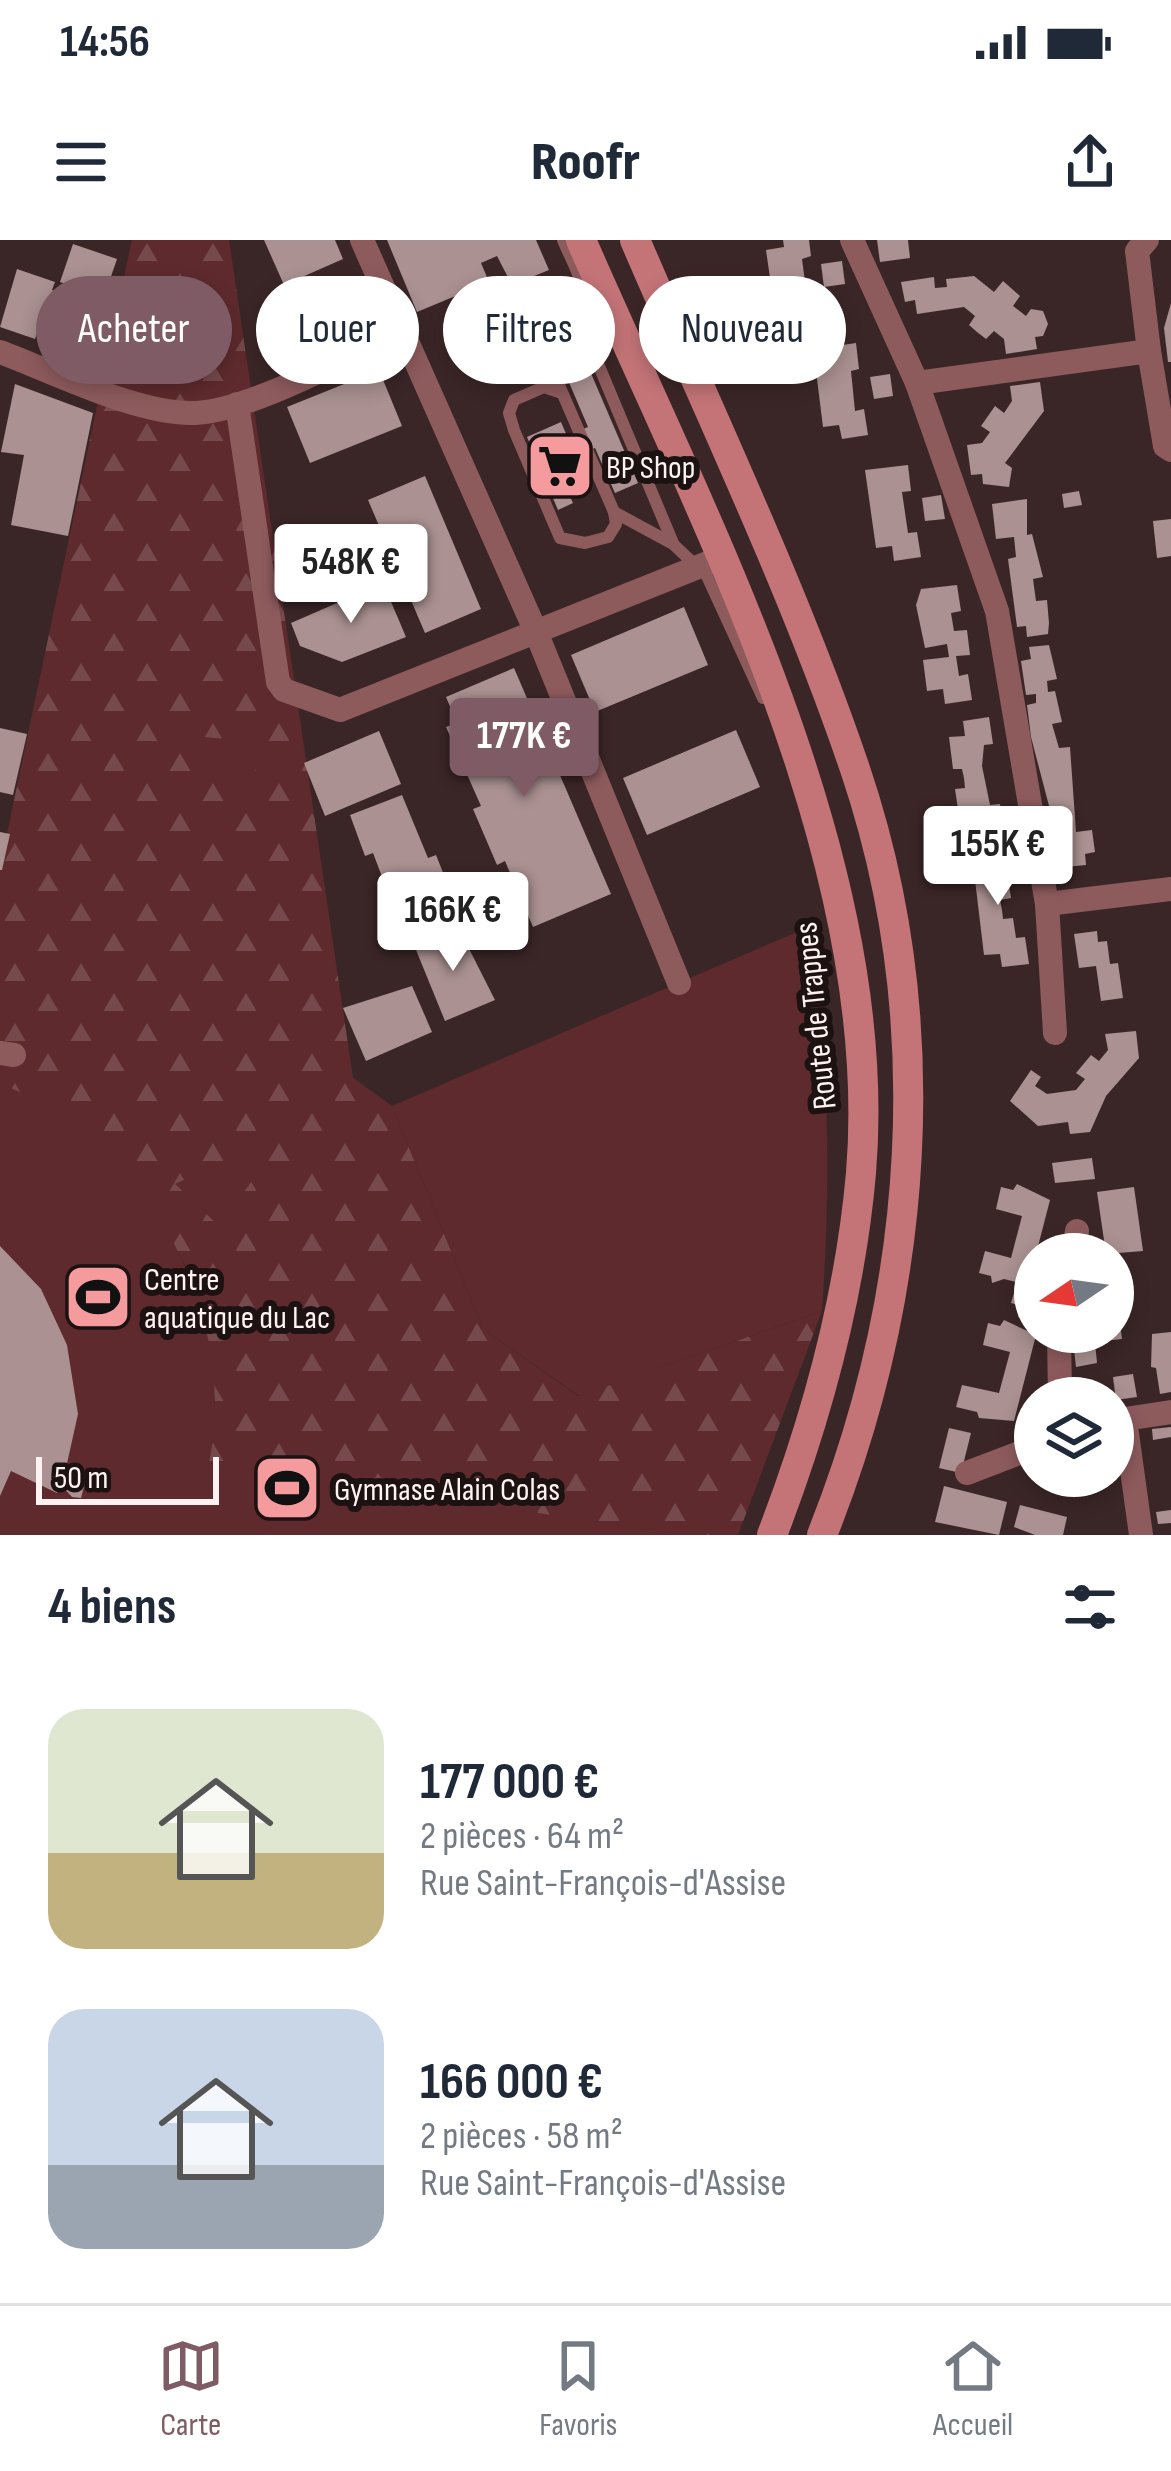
<!DOCTYPE html>
<html lang="fr">
<meta charset="utf-8">
<style>
:root{--surface:#fff;--page:#f2f2f3;--text:#1f2937;--muted:#747a83;--line:#e0e1e3;--accent:#7f5c65}
body{margin:0;font-family:"Sofia Sans Condensed",sans-serif;background:var(--page);color:var(--text);height:100vh;display:flex;flex-direction:column;font-size:45px;white-space:nowrap}
*{box-sizing:border-box;margin:0}
p{font-size:39px;color:var(--muted)}
.icon{flex:none;width:66px;height:66px;fill:none;stroke:currentColor;stroke-width:2;stroke-linecap:round;stroke-linejoin:round}
.map{position:relative;height:1295px;overflow:hidden}
.drawer{display:flex;flex-direction:column;background:var(--surface);flex:1}
.drawer>*{flex:none}
.top-card{position:absolute;left:36px;top:36px;width:1101px;height:108px;display:flex;gap:24px}
.needle{width:78px;rotate:257deg}
.buttons{position:absolute;left:1014px;top:993px;display:grid;gap:24px}
.buttons a{display:grid;place-items:center;width:120px;height:120px;border-radius:50%;background:var(--surface);box-shadow:0 6px 18px #0003;font-size:60px}
.scale{position:absolute;left:36px;bottom:30px;width:183px;box-sizing:border-box;padding-left:12px;border:6px solid #fef2f2;border-top:0;font-size:33px;line-height:42px;white-space:nowrap;color:#fef2f2;-webkit-text-stroke:9px #1c1212;paint-order:stroke}
.price{position:absolute;translate:-50% -102px;padding:0 27px;border-radius:12px;background:#fff;color:#222;font-size:39px;line-height:78px;filter:drop-shadow(0 3px 6px #0008)}
.price::after{content:'';position:absolute;left:50%;top:72px;width:36px;height:27px;margin-left:-18px;background:inherit;clip-path:polygon(0 0,100% 0,50% 100%)}
.price.selected{background:var(--accent);color:#fff}
ul{padding:0;list-style:none}
li{display:flex;align-items:center;gap:36px;height:300px;padding:0 48px}
li span{display:grid;place-items:center;flex:none;width:336px;height:240px;border-radius:36px;color:#555}
li>.icon{margin-inline-start:auto}
span .icon{width:144px;height:144px;fill:#fffc;stroke-width:1}
li b{font-size:51px}
h2{display:flex;justify-content:space-between;align-items:center;height:144px;padding:0 48px;font-size:51px}
.pill{padding:0 42px;border-radius:54px;background:var(--surface);box-shadow:0 6px 18px #0003;font-size:42px;line-height:108px}
.pill.selected{background:var(--accent);color:#fff}
.status{display:flex;justify-content:space-between;align-items:center;height:84px;padding:0 60px;background:var(--surface);direction:ltr}
.status svg{height:33px;fill:currentColor}
header{display:flex;justify-content:space-between;align-items:center;height:156px;padding:0 48px;background:var(--surface);font-size:54px;font-weight:800}
.dock{display:flex;justify-content:space-around;align-items:center;height:168px;border-top:3px solid var(--line);background:var(--surface);font-size:33px;color:var(--muted)}
.dock a{display:grid;justify-items:center;gap:6px}
.dock .selected{color:var(--accent)}
.map>svg:first-child{display:block}
.forest{fill:url(#forest-firs)}
.park{fill:#5e2a2d}
.building{fill:#ab9191}
.lines{fill:none;stroke-linecap:round;stroke-linejoin:round}
.service{stroke:#8e5b5d;stroke-width:12}
.minor{stroke:#8e5b5d;stroke-width:24}
.secondary{stroke:#c47477;stroke-width:30}
.labels{text-anchor:middle;stroke-width:12;stroke-linejoin:round;paint-order:stroke}
.poi-label{font-size:33px;fill:#fef2f2;stroke:#1c1212;text-anchor:start}
.street-label{font-size:33px;fill:#fef2f2;stroke:#1c1212}
</style>
<div class="status"><b>14:56</b><svg viewBox="0 0 49 12"><path d="M0 12V9h3v3zM5 12V6h3v6zM10 12V3h3v9zM15 12V0h3v12zM26 1h20v11H26zM47 4h2v5h-2z"/></svg></div>
<header><svg class="icon" aria-label="menu" viewBox="0 0 24 24"><path d="M4 6h16M4 12h16M4 18h16"/></svg>Roofr<svg class="icon" aria-label="share" viewBox="0 0 24 24"><path d="M12 15V3M7 8l5-5 5 5M5 13v7h14v-7"/></svg></header>
<div class="map">
<svg width="1171" height="1295" viewBox="0 0 1171 1295">
<defs>
<pattern id="forest-firs" width="22" height="20" patternUnits="userSpaceOnUse" patternTransform="scale(3)"><rect width="22" height="20" fill="#5e2a2d"/><path d="M5 1l3.5 6h-7zM16 11l3.5 6h-7z" fill="#76494c"/></pattern>
</defs>
<rect width="100%" height="100%" fill="#3b2627"/>
<polygon class="forest" points="132,0 229,0 353,838 392,866 483,1089 578,1156 822,1071 738,1295 182,1295 215,1162 205,1084 188,1030 143,955 0,844 0,627"/>
<g class="park">
<polygon points="191,496 251,501 256,534 190,529"/>
<path d="M811,686C829,814 831,941 822,1071L579,1156L483,1089L392,866Z"/>
<path d="M0,844C145,896 240,1073 209,1223L683,1295H0Z"/>
<polygon points="280,900 220,987 175,944 271,901"/>
</g>
<g class="building">
<polygon points="264,0 335,0 343,19 284,45"/>
<polygon points="387,0 536,0 549,30 512,45 497,16 481,23 489,42 417,72"/>
<polygon points="783,0 809,0 811,16 802,19 807,57 816,57 819,83 778,92 768,80 775,73 766,10 784,7"/>
<polygon points="877,0 908,0 910,18 880,22"/>
<polygon points="73,4 117,19 104,57 60,42"/>
<polygon points="842,21 845,44 824,47 821,24"/>
<polygon points="17,29 55,42 52,50 107,69 93,107 39,87 35,99 0,87"/>
<polygon points="974,36 994,52 1003,41 1020,56 1013,66 1026,76 1031,69 1043,71 1048,84 1043,96 1035,97 1037,109 1006,114 1004,99 994,91 986,99 977,92 969,85 975,76 964,67 917,74 915,60 905,62 901,42 934,37 935,48 947,47 946,39"/>
<polygon points="1171,63 1171,122 1168,122 1164,88"/>
<polygon points="856,103 859,129 851,131 855,171 864,169 868,195 842,199 839,185 823,187 815,123 831,121 829,107"/>
<polygon points="379,130 402,186 310,223 287,167"/>
<polygon points="590,131 638,243 615,253 595,208 576,216 584,235 564,244 573,263 558,270 527,197 561,182 567,196 588,187 568,140"/>
<polygon points="890,134 893,156 874,159 870,137"/>
<polygon points="1040,142 1044,171 1005,223 1012,228 1009,247 983,244 982,234 971,235 967,205 982,203 990,192 981,186 995,166 1004,173 1012,161 1010,146"/>
<polygon points="15,144 93,173 68,296 11,285 24,215 1,212"/>
<polygon points="908,225 911,251 902,252 908,293 917,292 921,317 894,321 892,306 876,308 865,230"/>
<polygon points="425,236 481,369 425,393 368,260"/>
<polygon points="1079,251 1082,265 1064,268 1062,254"/>
<polygon points="941,255 945,279 925,281 922,258"/>
<polygon points="1027,259 1027,295 1032,294 1043,337 1033,339 1036,361 1047,360 1049,383 1048,394 1027,397 1026,386 1017,387 1008,319 1016,317 1014,297 996,299 992,264"/>
<polygon points="1171,279 1171,316 1157,318 1153,281"/>
<polygon points="383,343 406,397 342,422 300,406 291,383"/>
<polygon points="957,345 961,371 951,373 954,391 967,390 970,415 956,416 959,436 968,434 972,460 945,464 943,449 927,451 923,420 949,417 947,404 925,408 916,365 921,349"/>
<polygon points="684,367 708,425 595,472 571,415"/>
<polygon points="1049,405 1057,439 1047,441 1048,452 1055,451 1062,482 1052,484 1059,508 1070,507 1076,592 1092,590 1095,612 1085,614 1086,625 1065,627 1031,497 1027,465 1036,463 1036,454 1026,455 1021,421 1031,419 1029,407"/>
<polygon points="514,428 611,654 533,687 505,621 497,625 473,569 481,566 446,487 457,483 446,457"/>
<polygon points="989,477 993,504 984,505 982,526 990,565 1000,564 1003,591 962,596 955,549 965,548 964,538 962,529 953,529 949,497 965,496 963,481"/>
<polygon points="0,488 27,494 13,555 0,552"/>
<polygon points="736,490 760,547 647,595 623,538"/>
<polygon points="379,491 401,544 325,576 304,523"/>
<polygon points="402,555 428,618 436,615 450,650 397,676 373,613 365,616 350,575"/>
<polygon points="0,592 10,594 2,630 0,630"/>
<polygon points="1014,611 1017,636 1008,638 1011,658 1000,660 1002,670 1003,679 1013,678 1016,698 1025,697 1029,724 1002,727 1000,714 984,715 972,615"/>
<polygon points="458,687 495,760 445,781 414,705"/>
<polygon points="1097,691 1098,702 1107,701 1110,724 1118,723 1123,758 1101,761 1096,726 1079,728 1074,694"/>
<polygon points="412,746 432,792 366,821 343,768"/>
<polygon points="1136,791 1139,818 1106,856 1090,892 1070,894 1068,882 1038,886 1010,861 1031,830 1041,837 1035,846 1047,854 1076,850 1085,839 1076,833 1091,815 1099,821 1108,810 1105,794"/>
<polygon points="1092,918 1095,939 1055,943 1052,923"/>
<polygon points="1017,944 1050,960 1028,1045 1004,1039 992,1043 991,1036 979,1033 985,1011 1011,1018 1022,976 996,969 1001,947 1013,950"/>
<polygon points="1134,947 1143,1011 1106,1014 1097,952"/>
<polygon points="0,1006 41,1049 67,1105 78,1174 64,1237 84,1246 81,1258 72,1257 61,1245 57,1253 11,1231 0,1256"/>
<polygon points="1014,1053 1035,1058 1035,1081 1018,1077 1021,1066 1011,1063"/>
<polygon points="1113,1076 1119,1076 1122,1099 1095,1102 1097,1123 1076,1127 1072,1092 1113,1092"/>
<polygon points="1004,1080 1036,1095 1014,1181 979,1178 977,1172 956,1167 962,1145 999,1153 1010,1112 983,1105 988,1083 1000,1086"/>
<polygon points="1171,1092 1171,1152 1160,1154 1156,1128 1151,1127 1152,1094"/>
<polygon points="1133,1134 1137,1157 1116,1160 1113,1137"/>
<polygon points="1171,1187 1171,1197 1153,1200 1152,1189"/>
<polygon points="949,1188 971,1193 961,1233 939,1228"/>
<polygon points="944,1246 1007,1262 999,1295 935,1282"/>
<polygon points="1020,1265 1067,1277 1063,1295 1035,1295 1014,1287"/>
<polygon points="1171,1270 1171,1283 1158,1284 1156,1272"/>
</g>
<g class="lines">
<g class="service">
<path d="M563,0C573,25 595,58 580,84C569,103 558,113 555,136L614,272L673,304L707,336L763,458"/>
<polyline points="581,83 673,303"/>
<polyline points="562,153 544,147 514,160 509,173 514,190 560,298 585,303 608,297 616,284 614,272"/>
</g>
<g class="minor">
<polyline points="362,0 536,392 679,743"/>
<polyline points="852,0 917,143 997,371 1047,664 1055,793"/>
<polyline points="1147,0 1137,11 1149,111"/>
<path d="M0,112C54,132 138,175 195,173C250,171 348,116 402,92"/>
<polyline points="917,143 1149,111 1165,206 1171,210"/>
<polyline points="237,164 278,442 284,450 340,470 718,319"/>
<polyline points="1047,664 1171,649"/>
<polyline points="0,813 14,815"/>
<polyline points="1073,1014 1077,991"/>
<polyline points="1059,1092 1060,1158"/>
<polyline points="967,1233 1035,1207"/>
<polyline points="1141,1295 1125,1179 1171,1172"/>
</g>
<g class="secondary">
<path d="M581,0C703,281 887,620 861,933C850,1058 817,1178 772,1295"/>
<path d="M635,0C710,175 794,349 855,529C940,780 919,1052 822,1295"/>
</g>
</g>
<defs>
<g id="supermarket-square" transform="scale(3.45)"><rect x="-9" y="-9" width="18" height="18" rx="4" fill="#f59b9d" stroke="#1c1212"/><path d="M-6-5.5h2.5l.6 2H6L4.5 2H-2.5L-4.4-4H-6ZM-1.5 3.2a1.3 1.3 0 1 0 .1 0ZM3 3.2a1.3 1.3 0 1 0 .1 0Z" fill="#111"/></g>
<g id="stadium-square" transform="scale(3.45)"><rect x="-9" y="-9" width="18" height="18" rx="4" fill="#f59b9d" stroke="#1c1212"/><path d="M0-5a6.5 5 0 1 0 0 10a6.5 5 0 1 0 0-10ZM-3.5-1.8h7v3.6h-7Z" fill="#111"/></g>
</defs>
<g fill-rule="evenodd">
<use href="#supermarket-square" x="560" y="226"/>
<use href="#stadium-square" x="98" y="1057"/>
<use href="#stadium-square" x="287" y="1248"/>
</g>
<g class="labels">
<g class="poi-label">
<text x="606" y="238">BP Shop</text>
<text x="144" y="1050">Centre<tspan x="144" dy="38">aquatique du Lac</tspan></text>
<text x="334" y="1260">Gymnase Alain Colas</text>
</g>
<g class="street-label">
<text transform="translate(814 776) rotate(-96)" y="12">Route de Trappes</text>
</g>
</g>
</svg>
<div class="buttons">
<a><svg class="needle" viewBox="-14 -14 28 28"><path d="M0-13l5 13h-10z" fill="#e53935"/><path d="M0 13l5-13h-10z" fill="#747a83"/></svg></a>
<a><svg class="icon" aria-label="layers" viewBox="0 0 24 24"><path d="M12 4l9 5-9 5-9-5zM3 14l9 5 9-5"/></svg></a>
</div>
<div class="scale">50 m</div>
<b class="price" style="left:351px;top:386px">548K €</b>
<b class="price selected" style="left:524px;top:560px">177K €</b>
<b class="price" style="left:998px;top:668px">155K €</b>
<b class="price" style="left:453px;top:734px">166K €</b>
<div class="top-card">
<a class="pill selected">Acheter</a>
<a class="pill">Louer</a>
<a class="pill">Filtres</a>
<a class="pill">Nouveau</a>
</div>
</div>
<section class="drawer">
<h2>4 biens<svg class="icon" aria-label="filters" viewBox="0 0 24 24"><path d="M4 7h16M4 17h16"/><circle cx="9" cy="7" r="2"/><circle cx="15" cy="17" r="2"/></svg></h2>
<ul>
<li><span style="background:linear-gradient(#dfe7d0 60%,#c2b280 0)"><svg class="icon" aria-label="home" viewBox="0 0 24 24"><path d="M3 11l9-7 9 7M6 9v11h12V9"/></svg></span><div><b>177 000 €</b><p>2 pièces · 64 m²</p><p>Rue Saint-François-d'Assise</p></div></li>
<li><span style="background:linear-gradient(#c9d6e8 65%,#9aa5b1 0)"><svg class="icon" aria-label="home" viewBox="0 0 24 24"><path d="M3 11l9-7 9 7M6 9v11h12V9"/></svg></span><div><b>166 000 €</b><p>2 pièces · 58 m²</p><p>Rue Saint-François-d'Assise</p></div></li>
</ul>
</section>
<nav class="dock">
<a class="selected"><svg class="icon" aria-label="map" viewBox="0 0 24 24"><path d="M3 6l6-2 6 2 6-2v14l-6 2-6-2-6 2zM9 4v14M15 6v14"/></svg>Carte</a>
<a><svg class="icon" aria-label="saved" viewBox="0 0 24 24"><path d="M7 4h10v16l-5-4-5 4z"/></svg>Favoris</a>
<a><svg class="icon" aria-label="home" viewBox="0 0 24 24"><path d="M3 11l9-7 9 7M6 9v11h12V9"/></svg>Accueil</a>
</nav>
